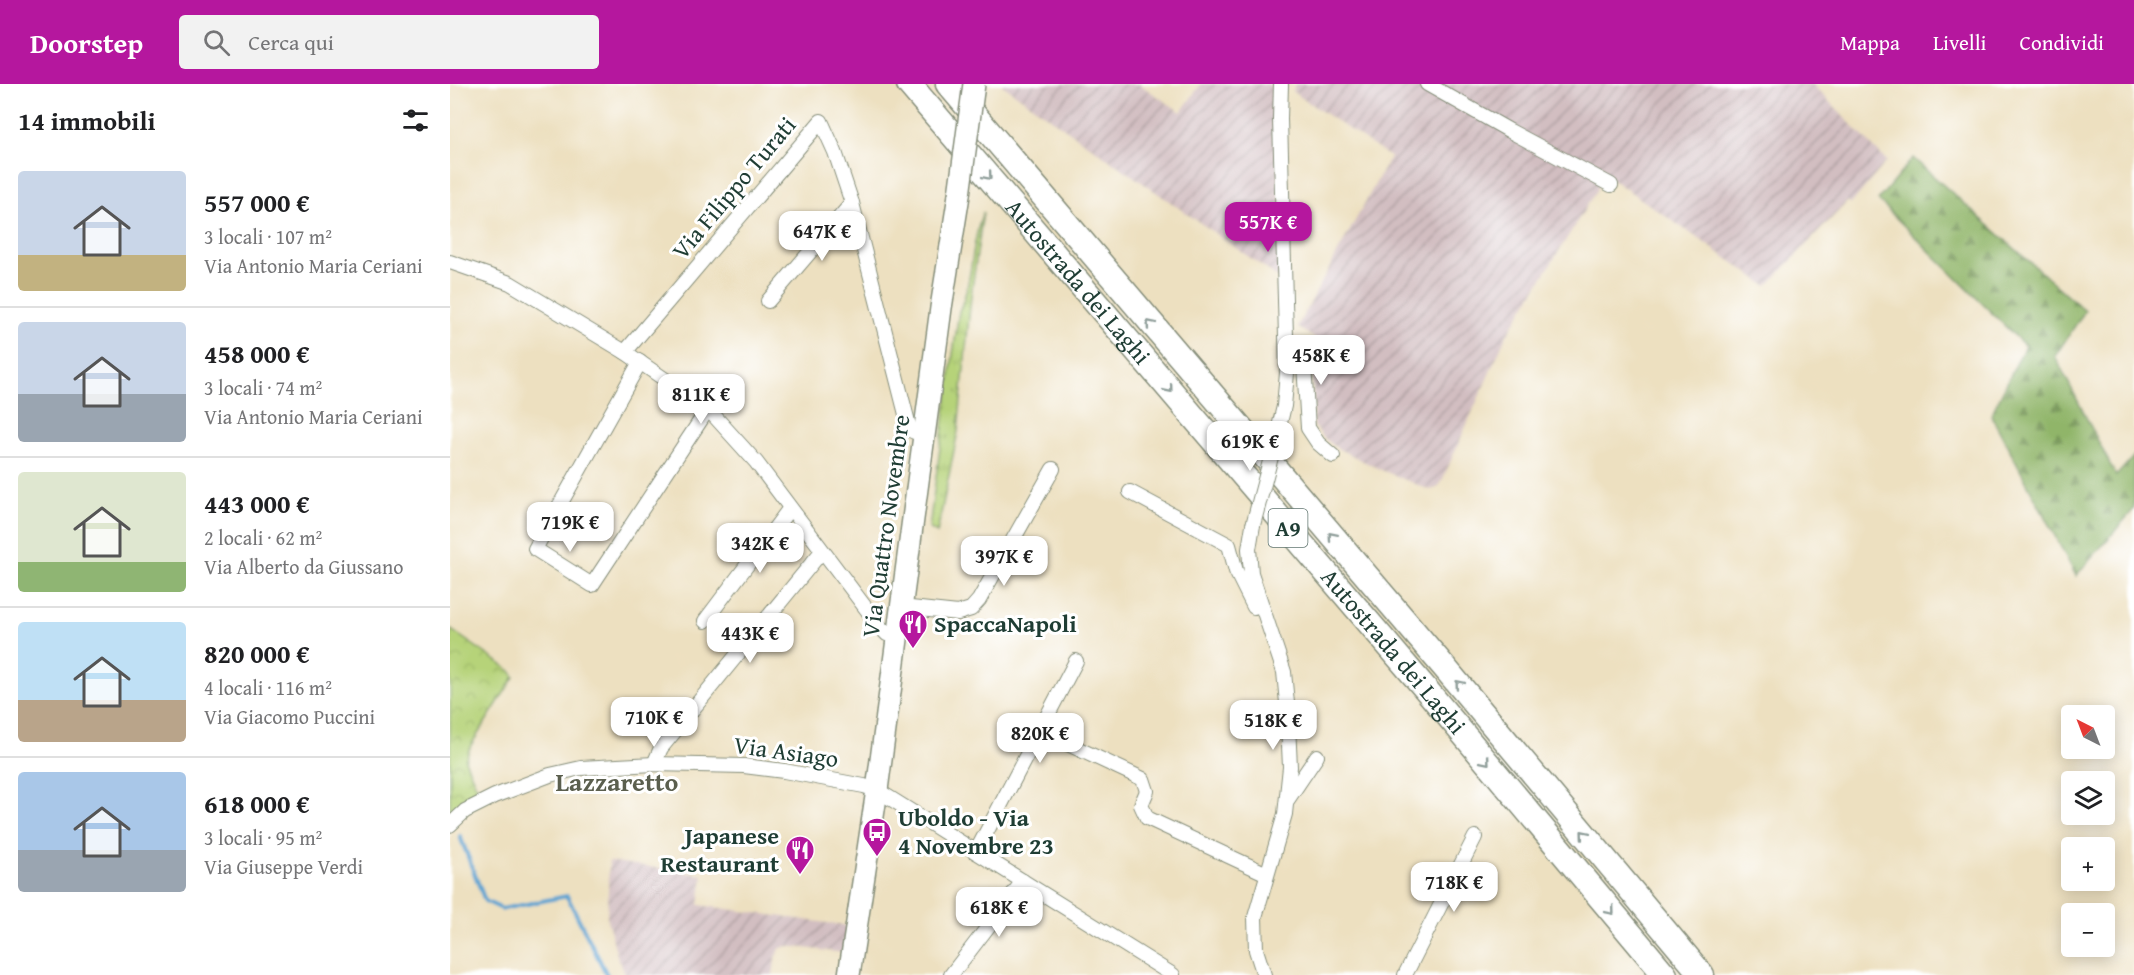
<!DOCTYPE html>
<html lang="it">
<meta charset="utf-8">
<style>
:root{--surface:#fff;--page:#f2f2f2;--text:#202124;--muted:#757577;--line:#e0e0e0;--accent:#b5179e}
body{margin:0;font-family:"Gentium Book Plus",serif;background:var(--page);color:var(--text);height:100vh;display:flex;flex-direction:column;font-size:22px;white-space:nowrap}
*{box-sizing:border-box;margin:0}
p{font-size:20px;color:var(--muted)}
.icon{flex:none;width:33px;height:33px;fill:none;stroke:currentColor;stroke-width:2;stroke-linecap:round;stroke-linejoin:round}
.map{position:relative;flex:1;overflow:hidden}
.drawer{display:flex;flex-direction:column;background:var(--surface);width:450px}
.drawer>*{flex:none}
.needle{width:39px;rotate:318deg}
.fabs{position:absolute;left:1611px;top:621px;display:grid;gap:12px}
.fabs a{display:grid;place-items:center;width:54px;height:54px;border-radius:6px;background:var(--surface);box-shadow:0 3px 15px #0003;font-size:30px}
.price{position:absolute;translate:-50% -51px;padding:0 14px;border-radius:12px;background:#fff;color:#222;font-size:20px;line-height:39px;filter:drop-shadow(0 2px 3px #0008)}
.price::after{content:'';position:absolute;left:50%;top:36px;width:18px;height:14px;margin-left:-9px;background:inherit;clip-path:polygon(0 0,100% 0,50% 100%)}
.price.on{background:var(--accent);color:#fff}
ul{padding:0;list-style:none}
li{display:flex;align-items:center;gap:18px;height:150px;padding:0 18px}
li+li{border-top:2px solid var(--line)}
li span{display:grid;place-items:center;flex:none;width:168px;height:120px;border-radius:6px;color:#555}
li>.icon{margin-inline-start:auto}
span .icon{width:72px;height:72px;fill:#fffc;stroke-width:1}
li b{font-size:26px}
h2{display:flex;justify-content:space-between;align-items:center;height:72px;padding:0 18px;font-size:26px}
header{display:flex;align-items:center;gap:36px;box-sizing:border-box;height:84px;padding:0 30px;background:var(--accent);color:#fff}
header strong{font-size:28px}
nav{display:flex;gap:33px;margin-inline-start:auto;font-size:21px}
.search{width:420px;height:54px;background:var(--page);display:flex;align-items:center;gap:15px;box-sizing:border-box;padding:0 21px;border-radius:6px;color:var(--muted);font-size:22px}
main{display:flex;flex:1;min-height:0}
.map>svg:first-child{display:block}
.industrial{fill:url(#industrial-furrows)}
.grass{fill:url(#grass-tufts);stroke:#6a8856;stroke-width:1.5}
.forest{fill:url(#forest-firs);stroke:#58794e;stroke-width:1.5}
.park{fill:url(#park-crowns);stroke:#6a8856;stroke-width:1.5}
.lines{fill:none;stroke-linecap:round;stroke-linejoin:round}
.stream{stroke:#5ca3d2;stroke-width:4}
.street-casing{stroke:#868e7a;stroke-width:16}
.primary-casing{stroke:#868e7a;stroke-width:24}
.highway-casing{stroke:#868e7a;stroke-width:27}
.street{stroke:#fff;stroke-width:14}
.primary{stroke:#fff;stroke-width:21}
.highway{stroke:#fff;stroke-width:24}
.street-bridge-casing{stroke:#868e7a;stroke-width:16;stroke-linecap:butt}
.primary-bridge-casing{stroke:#868e7a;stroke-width:24;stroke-linecap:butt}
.street-bridge{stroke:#fff;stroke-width:14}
.primary-bridge{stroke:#fff;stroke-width:21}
.oneway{stroke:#8f9e9a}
.labels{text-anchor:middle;stroke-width:6;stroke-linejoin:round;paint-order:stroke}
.shield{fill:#fff;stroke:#627771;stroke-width:1.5}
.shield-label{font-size:22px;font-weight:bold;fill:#1f3d34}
.street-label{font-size:24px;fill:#1f3d34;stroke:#fff}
.poi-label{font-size:24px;font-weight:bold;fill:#1f3d34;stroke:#fff;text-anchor:start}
.neighbourhood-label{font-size:26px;font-weight:bold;fill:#5b5f4e;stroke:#fff}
</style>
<header>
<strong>Doorstep</strong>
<div class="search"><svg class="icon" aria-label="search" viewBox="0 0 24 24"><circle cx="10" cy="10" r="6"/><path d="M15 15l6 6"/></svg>Cerca qui</div>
<nav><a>Mappa</a><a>Livelli</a><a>Condividi</a></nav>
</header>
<main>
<section class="drawer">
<h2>14 immobili<svg class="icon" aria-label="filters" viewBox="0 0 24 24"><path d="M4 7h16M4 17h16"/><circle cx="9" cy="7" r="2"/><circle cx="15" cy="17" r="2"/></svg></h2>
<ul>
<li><span style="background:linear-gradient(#c9d6e8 70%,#c2b280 0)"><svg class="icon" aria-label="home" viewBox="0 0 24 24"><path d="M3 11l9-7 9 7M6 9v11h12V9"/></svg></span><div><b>557 000 €</b><p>3 locali · 107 m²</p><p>Via Antonio Maria Ceriani</p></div></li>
<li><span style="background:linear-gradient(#c9d6e8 60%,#9aa5b1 0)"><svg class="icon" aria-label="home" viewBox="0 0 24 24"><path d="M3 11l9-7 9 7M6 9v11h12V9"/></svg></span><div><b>458 000 €</b><p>3 locali · 74 m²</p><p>Via Antonio Maria Ceriani</p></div></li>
<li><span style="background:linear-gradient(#dfe7d0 75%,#8fb573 0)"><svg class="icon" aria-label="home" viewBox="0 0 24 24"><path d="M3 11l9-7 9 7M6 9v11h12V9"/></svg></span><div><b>443 000 €</b><p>2 locali · 62 m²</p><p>Via Alberto da Giussano</p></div></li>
<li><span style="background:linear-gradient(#bfe0f5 65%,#b9a48a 0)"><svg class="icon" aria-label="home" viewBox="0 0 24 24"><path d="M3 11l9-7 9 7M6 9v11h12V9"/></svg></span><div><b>820 000 €</b><p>4 locali · 116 m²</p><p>Via Giacomo Puccini</p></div></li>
<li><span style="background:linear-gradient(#a9c7e8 65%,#9aa5b1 0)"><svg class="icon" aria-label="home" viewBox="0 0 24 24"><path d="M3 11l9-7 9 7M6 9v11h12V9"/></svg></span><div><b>618 000 €</b><p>3 locali · 95 m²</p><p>Via Giuseppe Verdi</p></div></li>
</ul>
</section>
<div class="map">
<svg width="1684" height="891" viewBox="0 0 1684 891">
<defs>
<pattern id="industrial-furrows" width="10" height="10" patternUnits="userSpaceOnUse" patternTransform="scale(1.5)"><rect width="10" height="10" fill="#d2bec1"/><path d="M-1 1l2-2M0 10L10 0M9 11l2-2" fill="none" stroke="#aa9c9e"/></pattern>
<pattern id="grass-tufts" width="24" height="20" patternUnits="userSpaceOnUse" patternTransform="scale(1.5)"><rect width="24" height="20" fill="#b6d379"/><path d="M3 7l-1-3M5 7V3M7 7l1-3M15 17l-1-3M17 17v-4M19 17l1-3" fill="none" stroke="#9cb669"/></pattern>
<pattern id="forest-firs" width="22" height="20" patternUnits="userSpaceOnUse" patternTransform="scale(1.5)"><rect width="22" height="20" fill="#90b569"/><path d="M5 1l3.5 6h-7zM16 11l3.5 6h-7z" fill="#759457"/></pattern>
<pattern id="park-crowns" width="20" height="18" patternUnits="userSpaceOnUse" patternTransform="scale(1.5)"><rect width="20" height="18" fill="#b6d379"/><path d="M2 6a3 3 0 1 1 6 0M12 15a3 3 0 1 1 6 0" fill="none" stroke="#9cb669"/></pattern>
</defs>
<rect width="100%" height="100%" fill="#fff"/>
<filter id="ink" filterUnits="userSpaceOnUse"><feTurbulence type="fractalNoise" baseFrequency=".0167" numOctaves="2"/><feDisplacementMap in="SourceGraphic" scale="12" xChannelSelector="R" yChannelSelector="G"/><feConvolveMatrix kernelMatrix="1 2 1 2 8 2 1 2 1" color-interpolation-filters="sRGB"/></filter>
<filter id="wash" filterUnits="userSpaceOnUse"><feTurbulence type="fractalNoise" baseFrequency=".008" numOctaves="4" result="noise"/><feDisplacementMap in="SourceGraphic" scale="24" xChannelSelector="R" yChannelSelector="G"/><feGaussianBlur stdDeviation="1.35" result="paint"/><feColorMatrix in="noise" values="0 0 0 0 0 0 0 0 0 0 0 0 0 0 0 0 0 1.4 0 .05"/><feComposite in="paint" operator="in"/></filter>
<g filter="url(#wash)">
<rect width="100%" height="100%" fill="#ede0c0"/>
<g class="industrial">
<polygon points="551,0 689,0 731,28 751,0 818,0 826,11 832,196"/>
<polygon points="845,0 1362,0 1437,77 1401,120 1398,117 1317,202 1156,91 1055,254 991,399 987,404 980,406 929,385 887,364 874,354 864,342 862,279 869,257 847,243 940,73 843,8"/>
<polygon points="159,777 253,791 249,821 399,842 395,869 337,862 329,865 325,877 323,891 176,891 168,875 157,835"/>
</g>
<path class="grass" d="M533,128L521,212L508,347L487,449L479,444L509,227C524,195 520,161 533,128Z"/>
<polygon class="forest" points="1463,74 1635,227 1605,272 1666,392 1684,372 1684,425 1626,492 1541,331 1575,262 1428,116"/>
<polygon class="park" points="0,545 61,587 64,593 21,661 15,676 29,708 0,728"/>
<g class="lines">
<polyline class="stream" points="10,752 35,817 52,825 117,812 157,891"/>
</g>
</g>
<g filter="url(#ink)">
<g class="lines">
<g class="street-casing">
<g id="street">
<polyline points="977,0 1060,47 1161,101"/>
<polyline points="0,178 60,199 175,268 258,325 306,378 430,543 437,550 446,553"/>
<polyline points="318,217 402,119"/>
<polyline points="837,257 850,272 854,280 858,344 868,359 883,372"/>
<polyline points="175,268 371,37 385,68 402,119 460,346 474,352"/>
<polyline points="190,278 85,465 142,501 258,325"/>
<polyline points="829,343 834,322 837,289 830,35 831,0"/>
<polyline points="680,408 779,461 786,487 804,523"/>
<polyline points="803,441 799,465 801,489 834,588 837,619 840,683 835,730 805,833 806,866 814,891"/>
<polyline points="451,523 508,529 521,525 529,516 603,385"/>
<polyline points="255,537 340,424"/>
<polyline points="590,647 693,695 697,707 691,721 697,734 817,790"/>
<polyline points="204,680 211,664 372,467"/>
<polyline points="838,715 867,672"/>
<polyline points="0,741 15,727 45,712 100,691 131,684 204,680 294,682 334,687 414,702 427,706 723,891"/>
<polyline points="526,768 626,577"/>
<polyline points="501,891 573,797"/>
<polyline points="955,891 1025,753"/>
</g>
</g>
<g class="primary-casing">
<polyline id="primary" points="399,891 427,706 491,224 509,111"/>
</g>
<g class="highway-casing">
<g id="highway">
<path id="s1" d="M459,0L974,603L1215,891"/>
<polyline points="498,0 995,584 1252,891"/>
</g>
</g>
<use href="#street" class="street"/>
<use href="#primary" class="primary"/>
<use href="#highway" class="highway"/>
<g class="street-bridge-casing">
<polyline id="street-bridge" points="803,441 829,343"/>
</g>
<g class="primary-bridge-casing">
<polyline id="primary-bridge" points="509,111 524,0"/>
</g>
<use href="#street-bridge" class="street-bridge"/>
<use href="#primary-bridge" class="primary-bridge"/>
</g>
<defs><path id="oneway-chevron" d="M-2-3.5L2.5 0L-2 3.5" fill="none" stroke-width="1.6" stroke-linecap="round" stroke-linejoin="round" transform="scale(1.5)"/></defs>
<g class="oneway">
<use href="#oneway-chevron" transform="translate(538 92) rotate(50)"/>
<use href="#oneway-chevron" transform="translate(700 240) rotate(-130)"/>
<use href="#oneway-chevron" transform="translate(719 305) rotate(50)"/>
<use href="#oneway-chevron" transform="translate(882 452) rotate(-131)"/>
<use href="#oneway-chevron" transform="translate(1009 600) rotate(-130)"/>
<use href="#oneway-chevron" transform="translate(1036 677) rotate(50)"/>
<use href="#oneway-chevron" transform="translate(1134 750) rotate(-130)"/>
<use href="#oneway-chevron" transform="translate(1161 827) rotate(50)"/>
</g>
</g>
<defs>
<g id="restaurant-pin" transform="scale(1.5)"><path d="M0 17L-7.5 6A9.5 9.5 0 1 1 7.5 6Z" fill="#b5179e" stroke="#fff"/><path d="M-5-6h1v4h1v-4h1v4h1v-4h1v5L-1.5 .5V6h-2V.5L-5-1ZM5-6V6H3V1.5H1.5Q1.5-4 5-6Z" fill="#fff"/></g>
<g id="bus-pin" transform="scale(1.5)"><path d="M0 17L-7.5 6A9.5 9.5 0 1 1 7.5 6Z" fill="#b5179e" stroke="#fff"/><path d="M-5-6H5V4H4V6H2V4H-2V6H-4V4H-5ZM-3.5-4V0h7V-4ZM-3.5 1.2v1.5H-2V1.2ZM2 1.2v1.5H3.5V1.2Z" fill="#fff"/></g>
</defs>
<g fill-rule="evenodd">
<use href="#restaurant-pin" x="463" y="540"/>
<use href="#bus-pin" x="427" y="748"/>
<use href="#restaurant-pin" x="350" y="766"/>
</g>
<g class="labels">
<rect class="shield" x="818.5" y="425" width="39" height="38" rx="4.5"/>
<g class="shield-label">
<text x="838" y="452">A9</text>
</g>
<g class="street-label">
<text transform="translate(284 104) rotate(-50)" y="8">Via Filippo Turati</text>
<text dy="8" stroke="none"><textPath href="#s1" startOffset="260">Autostrada dei Laghi</textPath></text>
<text transform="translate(436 442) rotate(-82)" y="8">Via Quattro Novembre</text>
<text dy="8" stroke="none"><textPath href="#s1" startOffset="746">Autostrada dei Laghi</textPath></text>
<text transform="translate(336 668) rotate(8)" y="8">Via Asiago</text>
</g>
<g class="poi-label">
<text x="484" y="548">SpaccaNapoli</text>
<text x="448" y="742">Uboldo - Via<tspan x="448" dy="28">4 Novembre 23</tspan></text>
<text x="329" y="760" text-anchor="end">Japanese<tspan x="329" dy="28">Restaurant</tspan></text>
</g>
<g class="neighbourhood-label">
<text x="167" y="707">Lazzaretto</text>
</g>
</g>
</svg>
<div class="fabs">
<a><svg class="needle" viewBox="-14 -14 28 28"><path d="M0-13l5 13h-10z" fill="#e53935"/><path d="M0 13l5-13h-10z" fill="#757577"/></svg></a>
<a><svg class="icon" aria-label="layers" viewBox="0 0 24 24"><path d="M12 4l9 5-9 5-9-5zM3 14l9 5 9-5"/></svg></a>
<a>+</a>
<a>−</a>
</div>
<b class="price on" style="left:818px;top:169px">557K €</b>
<b class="price" style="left:372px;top:178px">647K €</b>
<b class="price" style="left:871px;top:302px">458K €</b>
<b class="price" style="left:251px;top:341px">811K €</b>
<b class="price" style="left:800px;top:388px">619K €</b>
<b class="price" style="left:120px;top:469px">719K €</b>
<b class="price" style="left:310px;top:490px">342K €</b>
<b class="price" style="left:554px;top:503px">397K €</b>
<b class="price" style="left:300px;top:580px">443K €</b>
<b class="price" style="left:204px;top:664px">710K €</b>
<b class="price" style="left:823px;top:667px">518K €</b>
<b class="price" style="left:590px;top:680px">820K €</b>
<b class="price" style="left:1004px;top:829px">718K €</b>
<b class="price" style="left:549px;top:854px">618K €</b>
</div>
</main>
